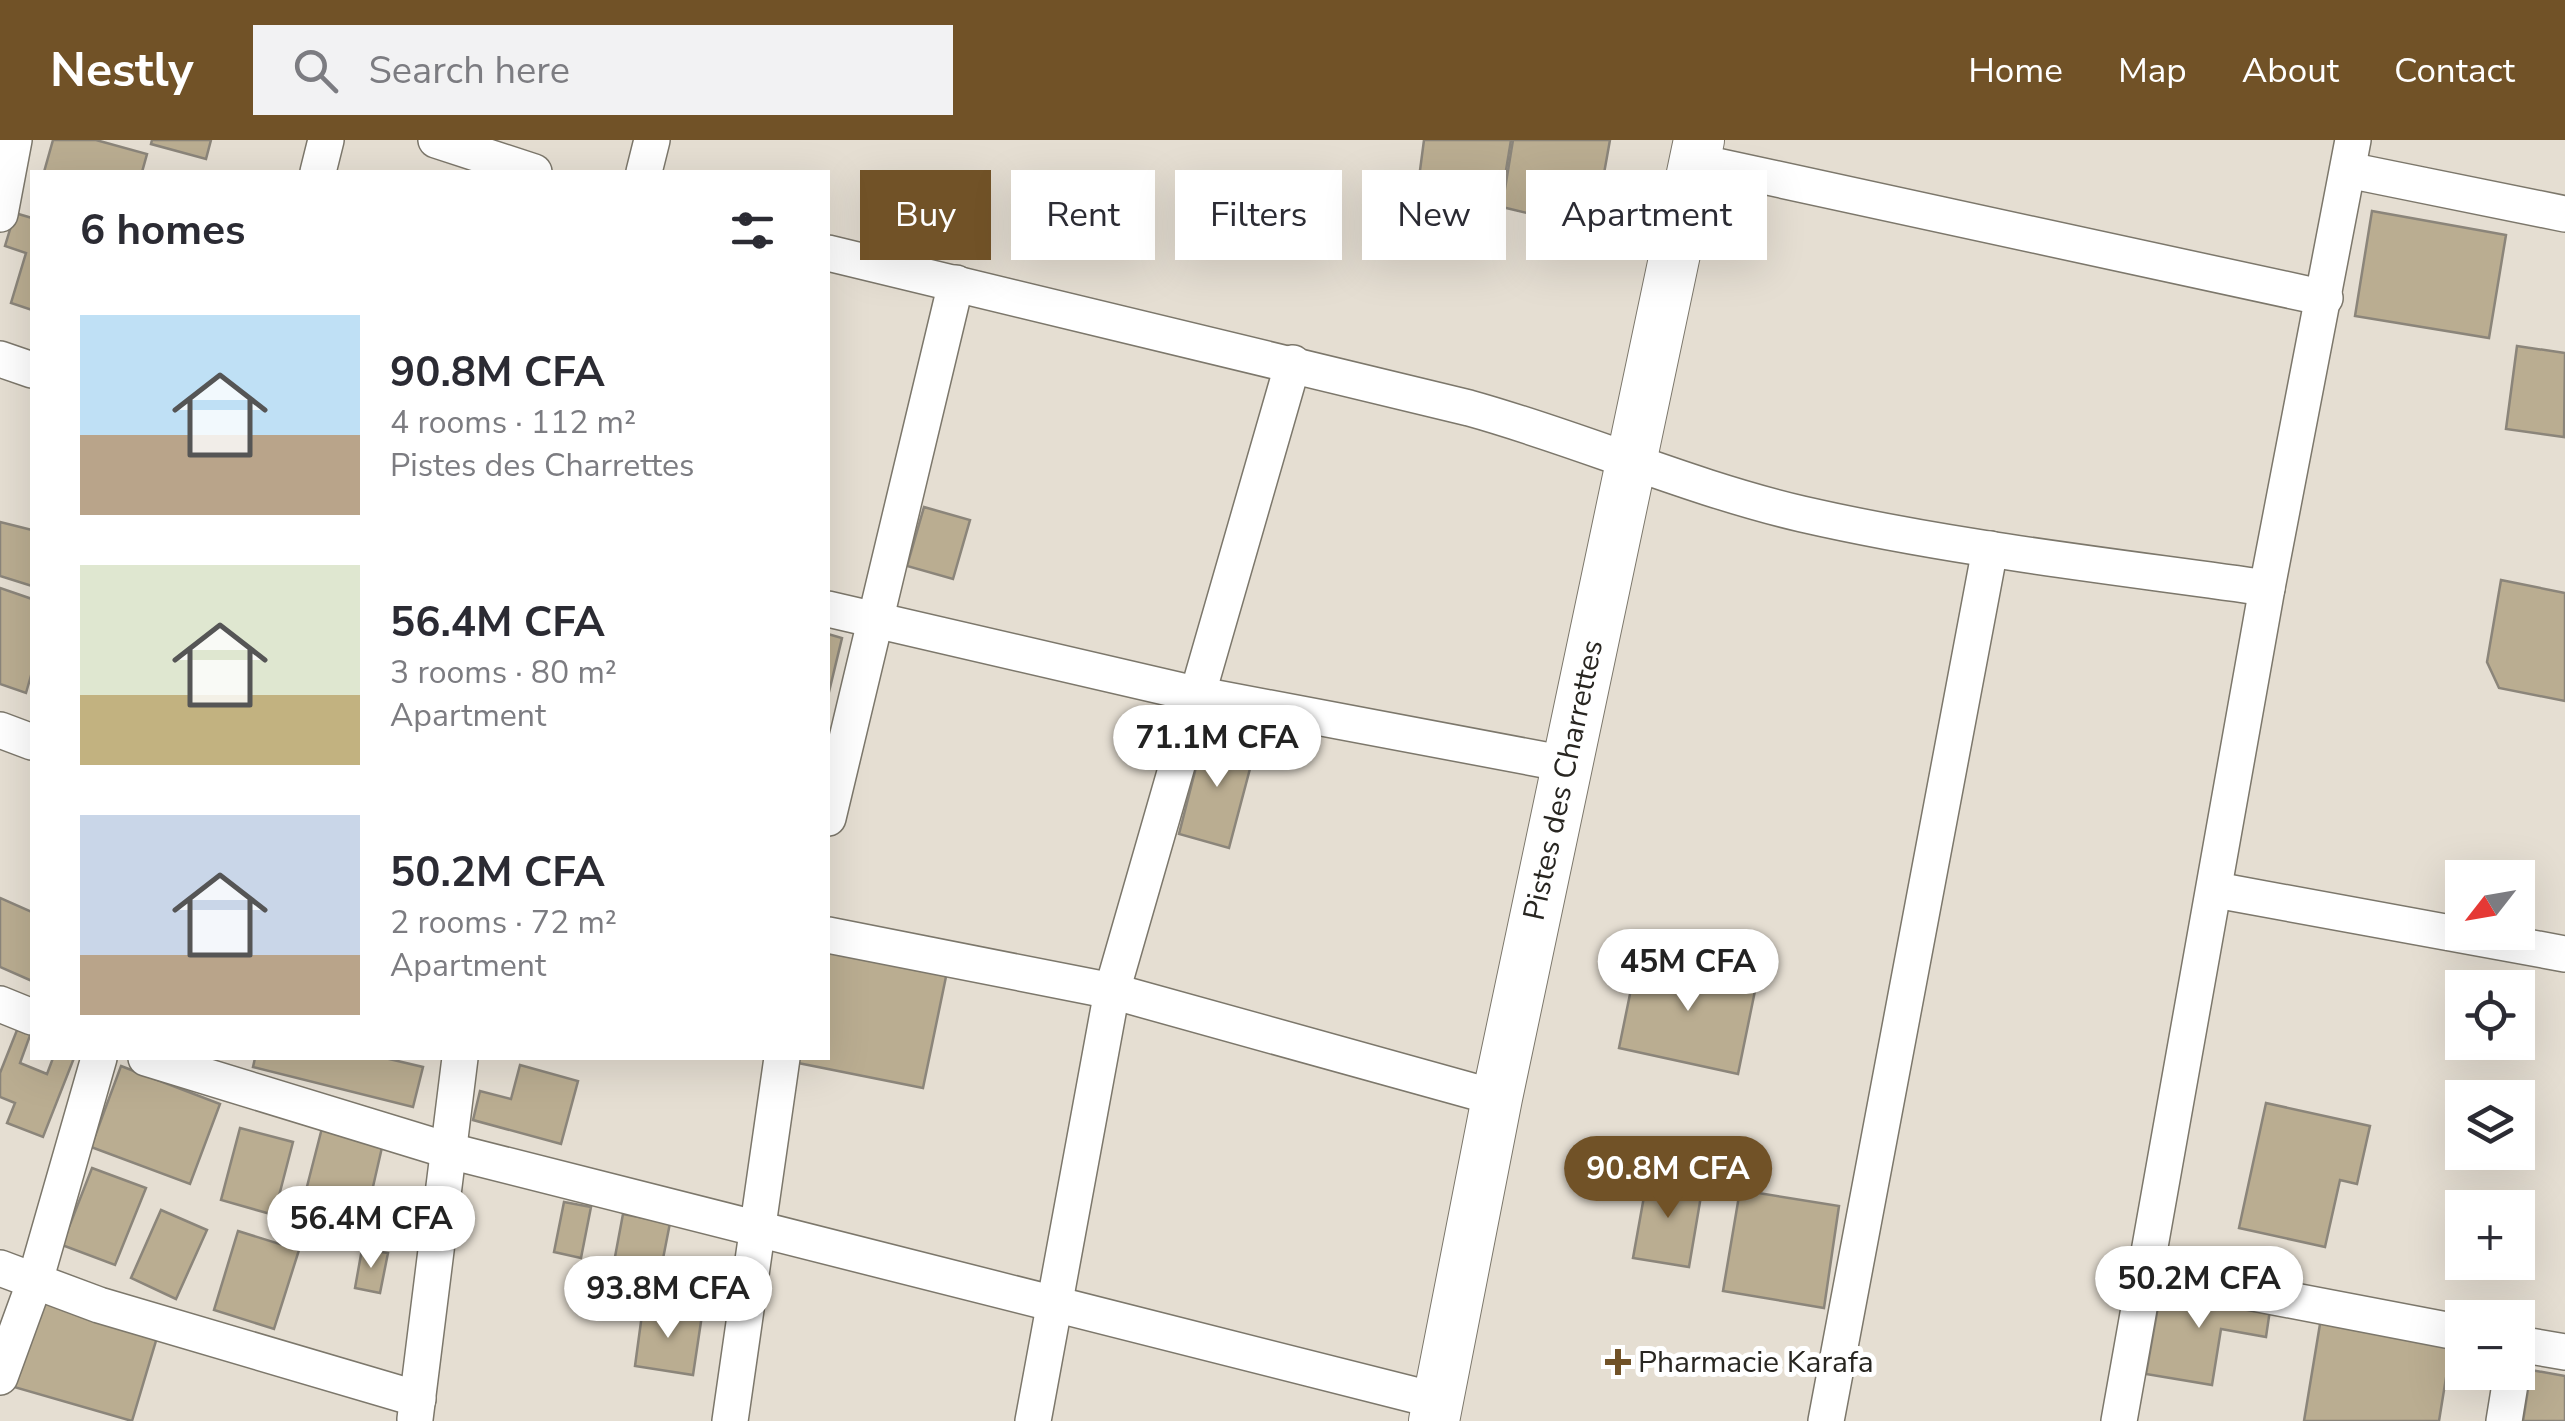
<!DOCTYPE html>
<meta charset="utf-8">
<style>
:root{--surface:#fff;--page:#f2f2f3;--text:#2b2b33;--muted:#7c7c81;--accent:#715227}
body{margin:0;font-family:"Nunito Sans",sans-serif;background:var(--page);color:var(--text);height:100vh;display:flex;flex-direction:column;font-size:38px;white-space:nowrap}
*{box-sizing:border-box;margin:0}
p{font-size:32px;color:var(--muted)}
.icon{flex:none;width:55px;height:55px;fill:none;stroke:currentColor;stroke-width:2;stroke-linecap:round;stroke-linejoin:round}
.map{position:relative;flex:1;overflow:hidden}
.details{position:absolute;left:30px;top:30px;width:800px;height:890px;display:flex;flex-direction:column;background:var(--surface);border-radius:0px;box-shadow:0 10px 40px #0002}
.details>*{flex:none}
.top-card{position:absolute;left:860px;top:30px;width:950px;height:90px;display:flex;gap:20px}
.needle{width:65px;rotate:239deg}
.buttons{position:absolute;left:2445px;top:720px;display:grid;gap:20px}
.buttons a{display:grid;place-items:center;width:90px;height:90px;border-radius:0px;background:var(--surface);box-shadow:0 10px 40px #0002;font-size:50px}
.price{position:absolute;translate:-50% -85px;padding:0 22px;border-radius:35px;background:#fff;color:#222;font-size:32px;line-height:65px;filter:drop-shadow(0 2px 5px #0008)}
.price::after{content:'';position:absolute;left:50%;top:60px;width:30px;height:22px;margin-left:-15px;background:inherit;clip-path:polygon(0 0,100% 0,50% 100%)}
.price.current{background:var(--accent);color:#fff}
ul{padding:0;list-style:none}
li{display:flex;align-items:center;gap:30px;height:250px;padding:0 50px}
li span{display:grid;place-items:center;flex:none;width:280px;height:200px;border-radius:0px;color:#555}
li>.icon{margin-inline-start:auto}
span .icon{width:120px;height:120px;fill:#fffc;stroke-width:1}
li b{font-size:42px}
h2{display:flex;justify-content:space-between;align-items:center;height:120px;padding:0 50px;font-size:42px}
.pill{padding:0 35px;border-radius:0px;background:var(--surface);box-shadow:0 10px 40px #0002;font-size:35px;line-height:90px}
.pill.current{background:var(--accent);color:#fff}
header{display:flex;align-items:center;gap:60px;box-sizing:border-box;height:140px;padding:0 50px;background:var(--accent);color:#fff}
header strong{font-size:48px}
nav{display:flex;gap:55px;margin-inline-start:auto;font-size:35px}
.search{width:700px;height:90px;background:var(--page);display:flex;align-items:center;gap:25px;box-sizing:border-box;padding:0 35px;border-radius:0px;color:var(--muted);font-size:38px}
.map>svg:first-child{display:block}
.building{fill:#baad91;stroke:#8b857a;stroke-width:2.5}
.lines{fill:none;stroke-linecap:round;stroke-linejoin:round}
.street-casing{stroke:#7c776b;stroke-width:38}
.secondary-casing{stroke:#7c776b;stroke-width:52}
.street{stroke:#fff;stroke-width:35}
.secondary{stroke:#fff;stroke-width:50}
.poi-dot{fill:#715227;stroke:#fff;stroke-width:4}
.labels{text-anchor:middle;stroke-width:10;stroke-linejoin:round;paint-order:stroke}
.street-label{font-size:30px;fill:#282621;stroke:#fff}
.poi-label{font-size:30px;fill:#282621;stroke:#fff;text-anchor:start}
</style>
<header>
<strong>Nestly</strong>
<div class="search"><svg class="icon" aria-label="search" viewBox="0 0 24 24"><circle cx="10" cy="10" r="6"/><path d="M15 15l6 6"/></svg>Search here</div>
<nav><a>Home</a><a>Map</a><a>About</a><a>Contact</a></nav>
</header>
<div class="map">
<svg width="2565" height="1281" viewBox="0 0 2565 1281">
<rect width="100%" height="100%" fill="#e5ded2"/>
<g class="building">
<polygon points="53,0 96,0 147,14 142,32 44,32"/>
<polygon points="152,0 211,0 206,19 151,4"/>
<polygon points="1424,0 1511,0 1499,73 1417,53"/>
<polygon points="1513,0 1610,0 1594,89 1502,67"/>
<polygon points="2372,71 2506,95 2489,198 2355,176"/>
<polygon points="15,73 32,78 32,170 11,163 26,113 5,106"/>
<polygon points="2517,206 2565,213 2564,297 2506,289"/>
<polygon points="924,367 970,380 953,439 907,426"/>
<polygon points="0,382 32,390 32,446 0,436"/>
<polygon points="2501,440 2565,453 2565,561 2499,548 2487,522"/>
<polygon points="0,448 32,459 32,532 26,553 0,544"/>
<polygon points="828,494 842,498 828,556"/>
<polygon points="1205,592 1256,606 1229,708 1179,694"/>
<polygon points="0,758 32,772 32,841 0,827"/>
<polygon points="828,802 948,827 923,948 798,923 799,918 828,918"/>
<polygon points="1638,815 1757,841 1738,934 1619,908"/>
<polygon points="19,885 32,890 20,923 47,934 53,918 74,918 43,997 7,983 15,963 0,957 0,933"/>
<polygon points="255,918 385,918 423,927 413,967 253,927"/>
<polygon points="520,925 578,941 561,1004 473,980 480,951 511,959"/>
<polygon points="121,926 220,964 190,1044 91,1007"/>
<polygon points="2266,963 2370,986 2357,1044 2340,1040 2325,1107 2239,1088"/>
<polygon points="240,988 293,1002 274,1075 221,1060"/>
<polygon points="322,988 383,1003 364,1086 301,1070"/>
<polygon points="92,1028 146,1048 115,1125 62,1105"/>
<polygon points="1648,1034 1703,1044 1689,1127 1633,1118"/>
<polygon points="1740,1050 1839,1066 1824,1168 1723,1151"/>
<polygon points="564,1062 591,1067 581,1118 554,1112"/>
<polygon points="161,1070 207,1090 176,1159 131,1138"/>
<polygon points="623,1074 670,1083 660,1134 650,1132 645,1157 609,1149"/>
<polygon points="238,1091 299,1110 274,1189 214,1170"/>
<polygon points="362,1109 388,1113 380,1153 355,1148"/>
<polygon points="2162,1144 2271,1163 2266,1197 2221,1189 2212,1245 2146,1234"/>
<polygon points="40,1158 158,1194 132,1281 14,1247"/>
<polygon points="643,1167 702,1175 693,1235 635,1226"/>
<polygon points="2321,1178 2452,1201 2439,1281 2304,1281"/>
<polygon points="2531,1230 2565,1236 2565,1281 2523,1281"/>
</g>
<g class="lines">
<g class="street-casing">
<g id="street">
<polyline points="436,0 534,32"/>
<polyline points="1694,21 2325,158"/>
<polyline points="2348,30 2565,74"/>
<polyline points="318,32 326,0"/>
<polyline points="644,32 652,0"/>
<polyline points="0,74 14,0"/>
<path d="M828,113L1469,268C1581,299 1687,347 1802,374C1955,409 2112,426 2267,448"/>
<polyline points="0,219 32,230"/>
<polyline points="828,469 1195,554 1566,624"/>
<polyline points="0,590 32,602"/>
<polyline points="828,678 956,143"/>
<polyline points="2216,750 2565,814"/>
<polyline points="828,795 1112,851 1497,958"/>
<polyline points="0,864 32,877"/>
<polyline points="146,918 450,1011 1438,1261"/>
<polyline points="0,1128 99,1165 418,1259"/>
<polyline points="2149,1133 2462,1193"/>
<polyline points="2518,1204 2565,1212"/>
<polyline points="0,1237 35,1141 99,918"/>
<polyline points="415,1279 460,918"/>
<polyline points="730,1281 782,918"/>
<polyline points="1033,1281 1112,851 1293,223"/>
<polyline points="1826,1281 1990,409"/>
<polyline points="2119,1281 2267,448 2353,0"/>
<polyline points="2504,1281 2512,1232"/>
</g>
</g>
<g class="secondary-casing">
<polyline id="secondary" points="1434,1281 1497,958 1699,0"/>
</g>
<use href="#street" class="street"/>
<use href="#secondary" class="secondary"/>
</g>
<path class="poi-dot" d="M1613 1207h10v10h10v10h-10v10h-10v-10h-10v-10h10z"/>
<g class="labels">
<g class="street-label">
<text transform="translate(1563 640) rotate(-78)" y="10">Pistes des Charrettes</text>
</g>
<g class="poi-label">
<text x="1638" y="1232">Pharmacie Karafa</text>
</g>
</g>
</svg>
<div class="buttons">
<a><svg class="needle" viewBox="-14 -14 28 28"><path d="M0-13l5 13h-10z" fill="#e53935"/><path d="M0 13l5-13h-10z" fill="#7c7c81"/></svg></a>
<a><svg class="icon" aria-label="locate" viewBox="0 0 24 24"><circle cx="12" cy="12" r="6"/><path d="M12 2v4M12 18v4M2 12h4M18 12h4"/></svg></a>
<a><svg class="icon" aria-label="layers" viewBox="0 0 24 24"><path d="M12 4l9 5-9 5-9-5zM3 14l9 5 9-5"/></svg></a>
<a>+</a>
<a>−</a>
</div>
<b class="price" style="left:1217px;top:650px">71.1M CFA</b>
<b class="price" style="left:1688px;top:874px">45M CFA</b>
<b class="price current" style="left:1668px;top:1081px">90.8M CFA</b>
<b class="price" style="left:371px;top:1131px">56.4M CFA</b>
<b class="price" style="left:2199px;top:1191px">50.2M CFA</b>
<b class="price" style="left:668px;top:1201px">93.8M CFA</b>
<div class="top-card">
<a class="pill current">Buy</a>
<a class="pill">Rent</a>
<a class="pill">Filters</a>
<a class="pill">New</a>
<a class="pill">Apartment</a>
</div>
<section class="details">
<h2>6 homes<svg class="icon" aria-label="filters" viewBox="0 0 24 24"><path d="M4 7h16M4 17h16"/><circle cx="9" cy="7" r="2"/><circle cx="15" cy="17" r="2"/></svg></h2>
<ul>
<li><span style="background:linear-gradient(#bfe0f5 60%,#b9a48a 0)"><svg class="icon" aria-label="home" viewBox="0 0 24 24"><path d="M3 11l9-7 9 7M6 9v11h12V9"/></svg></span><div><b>90.8M CFA</b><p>4 rooms · 112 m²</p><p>Pistes des Charrettes</p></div></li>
<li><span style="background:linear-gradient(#dfe7d0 65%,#c2b280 0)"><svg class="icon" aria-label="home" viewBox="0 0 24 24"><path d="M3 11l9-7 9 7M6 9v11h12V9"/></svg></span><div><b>56.4M CFA</b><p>3 rooms · 80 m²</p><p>Apartment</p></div></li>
<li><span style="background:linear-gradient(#c9d6e8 70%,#b9a48a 0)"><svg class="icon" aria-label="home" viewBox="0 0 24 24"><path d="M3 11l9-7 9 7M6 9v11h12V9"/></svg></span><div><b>50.2M CFA</b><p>2 rooms · 72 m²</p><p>Apartment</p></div></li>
</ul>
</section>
</div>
